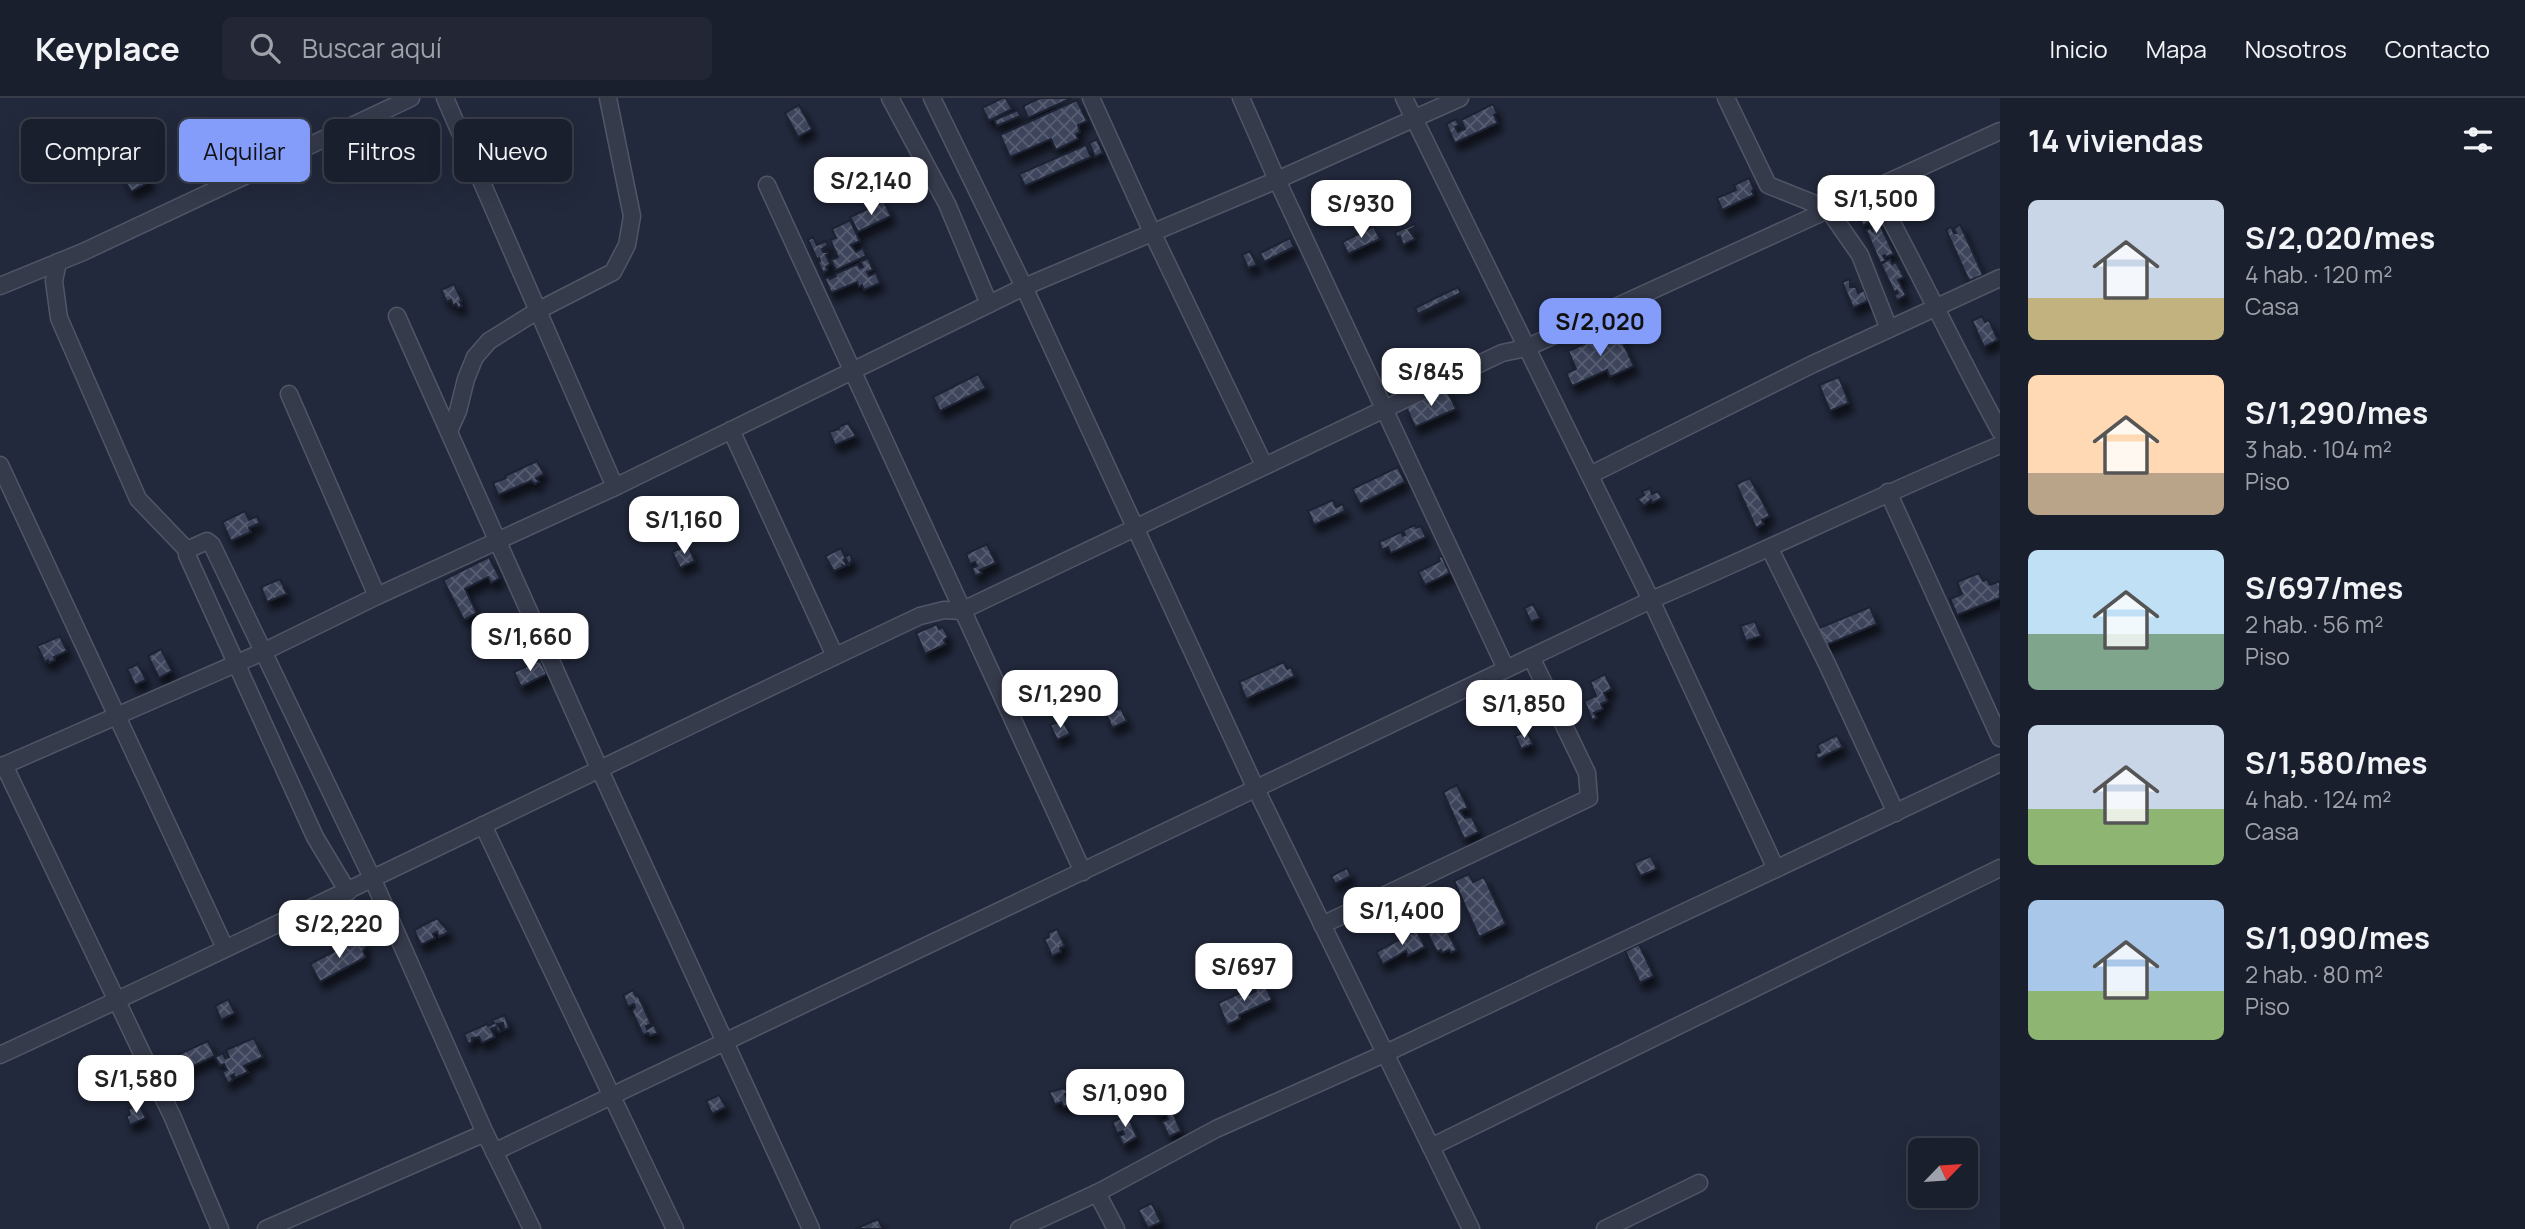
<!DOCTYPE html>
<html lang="es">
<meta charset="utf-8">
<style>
:root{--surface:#1a1f2d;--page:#232735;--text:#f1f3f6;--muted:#9fa2aa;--line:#383d49;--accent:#859dfa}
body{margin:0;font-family:Manrope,sans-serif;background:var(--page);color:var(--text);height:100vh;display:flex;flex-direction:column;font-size:26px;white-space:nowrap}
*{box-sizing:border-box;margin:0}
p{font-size:23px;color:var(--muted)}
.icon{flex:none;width:38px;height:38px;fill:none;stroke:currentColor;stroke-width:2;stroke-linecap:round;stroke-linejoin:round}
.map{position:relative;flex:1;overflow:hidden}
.sheet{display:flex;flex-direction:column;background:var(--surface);width:525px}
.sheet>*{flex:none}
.top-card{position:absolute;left:21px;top:21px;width:665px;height:63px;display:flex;gap:14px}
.needle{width:46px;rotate:65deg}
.fabs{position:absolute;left:1908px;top:1040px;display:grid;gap:14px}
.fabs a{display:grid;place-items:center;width:70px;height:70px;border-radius:10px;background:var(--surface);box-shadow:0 7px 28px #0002,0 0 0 2px var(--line);font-size:35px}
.price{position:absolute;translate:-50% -60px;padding:0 16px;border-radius:14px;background:#fff;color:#222;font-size:23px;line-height:46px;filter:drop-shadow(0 2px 4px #0008)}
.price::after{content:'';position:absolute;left:50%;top:42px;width:21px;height:16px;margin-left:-10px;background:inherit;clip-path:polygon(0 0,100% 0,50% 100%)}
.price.active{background:var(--accent);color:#111}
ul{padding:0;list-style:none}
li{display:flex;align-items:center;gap:21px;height:175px;padding:0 28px}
li span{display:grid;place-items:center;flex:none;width:196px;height:140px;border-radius:10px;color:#555}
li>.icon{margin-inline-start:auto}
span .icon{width:84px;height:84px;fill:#fffc;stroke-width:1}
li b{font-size:30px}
h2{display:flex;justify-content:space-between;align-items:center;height:84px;padding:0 28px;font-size:30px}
.tag{padding:0 24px;border-radius:10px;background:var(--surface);box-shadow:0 7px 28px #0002,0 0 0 2px var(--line);font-size:24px;line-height:63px}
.tag.active{background:var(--accent);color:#111}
header{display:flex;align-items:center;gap:42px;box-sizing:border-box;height:98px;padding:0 35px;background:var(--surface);border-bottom:2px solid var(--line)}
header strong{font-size:33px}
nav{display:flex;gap:38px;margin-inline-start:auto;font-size:24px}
.search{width:490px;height:63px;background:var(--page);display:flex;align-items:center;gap:18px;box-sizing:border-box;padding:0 24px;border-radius:10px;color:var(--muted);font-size:26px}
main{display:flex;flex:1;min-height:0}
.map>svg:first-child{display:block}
.building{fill:url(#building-cross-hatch);stroke:#1d2233;stroke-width:2;filter:url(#shadow)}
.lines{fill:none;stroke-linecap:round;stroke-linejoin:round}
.minor-casing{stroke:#515667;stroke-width:19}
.minor{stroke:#363b4c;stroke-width:16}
</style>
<header>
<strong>Keyplace</strong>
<div class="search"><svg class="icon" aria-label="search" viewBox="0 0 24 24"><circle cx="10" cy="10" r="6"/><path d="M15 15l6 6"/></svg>Buscar aquí</div>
<nav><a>Inicio</a><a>Mapa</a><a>Nosotros</a><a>Contacto</a></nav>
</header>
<main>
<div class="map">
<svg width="2000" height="1131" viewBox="0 0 2000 1131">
<defs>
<pattern id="building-cross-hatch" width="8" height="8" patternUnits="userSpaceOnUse" patternTransform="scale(1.75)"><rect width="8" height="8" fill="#3e455c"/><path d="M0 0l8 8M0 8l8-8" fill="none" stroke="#585e72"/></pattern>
<filter id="shadow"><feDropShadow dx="4.5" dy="8" stdDeviation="3.5" flood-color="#0009"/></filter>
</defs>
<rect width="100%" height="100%" fill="#22293c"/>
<g class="building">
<polygon points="1002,0 1006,0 1012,11 989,23 982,10"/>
<polygon points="1040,0 1072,0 1028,20 1023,8"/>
<polygon points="1077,2 1087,23 1078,27 1080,34 1076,36 1078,41 1056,52 1051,41 1010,59 1000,37"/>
<polygon points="1493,6 1497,15 1494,17 1498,25 1455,45 1446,26 1456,21 1459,27 1455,29 1458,34 1465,31 1461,22"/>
<polygon points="799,7 812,31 798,39 785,15"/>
<polygon points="1018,12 1020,18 997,28 994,22"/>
<polygon points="1097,41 1103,55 1095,59 1089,45"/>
<polygon points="1086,47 1091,59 1025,88 1019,76"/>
<polygon points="142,66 151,83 131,94 122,77"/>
<polygon points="1749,80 1754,91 1752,93 1754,97 1722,112 1717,100 1736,92 1734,87"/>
<polygon points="884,103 891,118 858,134 850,119"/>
<polygon points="1868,109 1869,111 1872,110 1894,156 1886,159 1885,157 1883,158 1886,163 1880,165 1866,132 1871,130 1873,134 1871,130 1874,128 1870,129 1869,125 1863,128 1859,120 1864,118 1862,112"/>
<polygon points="850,122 860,143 851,147 856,154 863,150 866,158 836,172 831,162 838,159 830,142 836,140 832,131"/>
<polygon points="1415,126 1416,129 1409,132 1415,141 1403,147 1400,138 1397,139 1395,134"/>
<polygon points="1960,126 1983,177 1969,183 1946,132 1951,129 1954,135 1956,135 1954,131"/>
<polygon points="1374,128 1380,141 1348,156 1342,144"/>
<polygon points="813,139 817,147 826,143 828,147 822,151 823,154 828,154 828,156 826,157 830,166 826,169 828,172 823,175 818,164 820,163 819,160 817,161 808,142"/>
<polygon points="1290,140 1294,149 1264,164 1260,155"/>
<polygon points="1250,153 1257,167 1248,170 1242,157"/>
<polygon points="868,160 873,172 867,174 869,178 876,175 880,185 864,192 862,187 859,189 857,184 831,195 825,181 829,179 830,181 836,178 835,176 858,166 860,170 863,169 860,164"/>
<polygon points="1890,161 1892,166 1896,164 1904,179 1898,182 1906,197 1897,202 1894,197 1898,195 1897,193 1894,194 1881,166"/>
<polygon points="1850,181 1850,189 1856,189 1858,195 1864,192 1868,203 1853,210 1842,184"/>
<polygon points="454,186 462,203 460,204 462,208 458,210 456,206 453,208 451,202 447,204 441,192"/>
<polygon points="1458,189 1461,195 1418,216 1415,210"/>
<polygon points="1982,218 1985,224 1989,222 1998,242 1984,249 1972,223"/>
<polygon points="1609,229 1612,235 1617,232 1634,268 1610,279 1607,272 1572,288 1566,275 1576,271 1568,253 1602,238 1600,233"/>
<polygon points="978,276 986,290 940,313 933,299"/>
<polygon points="1839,279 1849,305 1830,313 1819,287"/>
<polygon points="1446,290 1456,311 1415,329 1406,309"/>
<polygon points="848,325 856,338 835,347 829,334 839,331 838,329"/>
<polygon points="537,363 544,376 536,380 539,384 535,386 531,383 498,397 493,385 506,380 505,378"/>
<polygon points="1398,369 1405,384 1360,406 1352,391"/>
<polygon points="1750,380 1770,418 1762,422 1764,426 1756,430 1736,386"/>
<polygon points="1650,390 1652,396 1658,393 1662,400 1652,405 1651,402 1644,408 1637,401 1644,397 1642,393"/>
<polygon points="1333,402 1336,409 1343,406 1345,413 1314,427 1308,413"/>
<polygon points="245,413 249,422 257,418 260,425 249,430 251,434 231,443 222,424"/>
<polygon points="1415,427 1416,430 1421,428 1426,439 1391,455 1388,449 1382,452 1379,444 1401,434 1403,438 1405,437 1403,432"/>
<polygon points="987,446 996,465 980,472 982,475 975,478 972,470 977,468 975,464 970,466 966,456"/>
<polygon points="688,447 695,463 680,470 672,454"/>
<polygon points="841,450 845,459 850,456 852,462 849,467 846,461 844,462 847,467 843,469 842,466 843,469 834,473 825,458"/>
<polygon points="1442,458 1450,475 1425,487 1418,474 1440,463 1438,459"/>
<polygon points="489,459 500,480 491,485 488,479 465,491 477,515 464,522 443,482"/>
<polygon points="1979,475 1983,483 1987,481 1990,487 2000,483 2000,500 1957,517 1950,501 1962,496 1957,484"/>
<polygon points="280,481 287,496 267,504 261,489"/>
<polygon points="1533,506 1540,520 1531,524 1524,510"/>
<polygon points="1870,509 1877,526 1824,548 1817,531"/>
<polygon points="1755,523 1761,538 1746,543 1740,528"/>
<polygon points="937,526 939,531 943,529 948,539 944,542 946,546 925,556 916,535"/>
<polygon points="60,538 67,553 54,559 55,562 49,565 48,562 45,564 37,548"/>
<polygon points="161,551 172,573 159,580 148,558"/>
<polygon points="540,562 547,576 521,589 514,574"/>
<polygon points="1284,564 1287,571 1291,569 1295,578 1246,601 1239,584"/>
<polygon points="138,566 146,582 135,587 127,571"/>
<polygon points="1605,576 1612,591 1604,595 1608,603 1601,606 1603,611 1594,615 1597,620 1592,622 1584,603 1596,598 1590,584"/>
<polygon points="1121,610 1127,623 1112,630 1106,616"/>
<polygon points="1063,622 1070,636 1057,642 1050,627"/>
<polygon points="1527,633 1533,646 1521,651 1515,638"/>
<polygon points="1837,637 1843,649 1818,661 1815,656 1820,654 1817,647"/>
<polygon points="1457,687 1468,710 1460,713 1465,720 1472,719 1479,734 1464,741 1443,694"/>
<polygon points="1651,758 1657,771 1640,778 1634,765"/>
<polygon points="1347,770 1351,778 1335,786 1331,778"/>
<polygon points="1469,776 1473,784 1484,779 1506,826 1479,839 1454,783"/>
<polygon points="1430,800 1457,852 1451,855 1449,852 1442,855 1441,852 1437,854 1414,808"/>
<polygon points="437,820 449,834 439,839 437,834 433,836 435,840 421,847 414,832"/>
<polygon points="1057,831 1065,848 1060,850 1061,854 1052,858 1044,841 1049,839 1048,835"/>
<polygon points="1416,831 1425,849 1408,858 1406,853 1383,866 1376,854 1414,834"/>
<polygon points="357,841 359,844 363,842 367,849 363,853 366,859 320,884 310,866"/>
<polygon points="1639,846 1654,878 1640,885 1625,853"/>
<polygon points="1264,884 1272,902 1239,917 1240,921 1227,927 1218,905 1244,893 1246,898 1256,893 1254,888"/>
<polygon points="633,892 636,898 638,897 651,926 646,928 647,931 654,927 658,935 650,938 648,935 643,937 632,913 635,909 634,906 628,909 623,897"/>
<polygon points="228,901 235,915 221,922 215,908"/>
<polygon points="505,917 509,930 504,932 503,925 497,926 501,933 498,934 496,929 491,931 495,939 482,945 479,939 472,940 472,944 468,946 464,936 487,926 488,928 494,925 492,922"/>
<polygon points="254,940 263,959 244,968 248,974 235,980 234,976 231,978 233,982 228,985 222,974 227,972 224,966 220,968 215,959 223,955 225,960 229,959 226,952"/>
<polygon points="208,943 215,958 171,978 164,963"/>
<polygon points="1065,990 1068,995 1065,996 1066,998 1068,997 1072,1005 1064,1009 1061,1004 1055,1007 1049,994"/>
<polygon points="1153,990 1155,997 1164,993 1172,1010 1169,1011 1171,1016 1173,1015 1181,1033 1169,1039 1162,1024 1168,1021 1166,1016 1158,1018 1147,992"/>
<polygon points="719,997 726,1009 712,1016 706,1003"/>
<polygon points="139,1006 146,1020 130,1027 126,1018 130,1017 128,1011"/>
<polygon points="1128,1017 1137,1039 1123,1047 1119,1038 1124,1036 1123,1033 1117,1035 1112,1024"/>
<polygon points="1152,1105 1161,1124 1148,1130 1138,1112"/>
<polygon points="878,1121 883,1131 855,1131"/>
</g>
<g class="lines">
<g class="minor-casing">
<g id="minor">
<polyline points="445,0 615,389"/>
<polyline points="890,0 947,106 989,206"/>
<polyline points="932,0 1024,189 1256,691 1471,1131"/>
<polyline points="1091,0 1152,134 1264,367"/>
<polyline points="1241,0 1277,82 1506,571"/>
<polyline points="1404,0 1651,502 1776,771"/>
<polyline points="1726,0 1768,87 1828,111 1860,157 1889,231"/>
<polyline points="767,87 1083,774"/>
<path d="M1874,91C1918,171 1956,253 2000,333"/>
<polyline points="58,164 54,183 59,220 138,401 187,452"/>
<polyline points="0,188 83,154 411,0"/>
<polyline points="397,218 599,670 811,1131"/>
<polyline points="289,296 377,498"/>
<polyline points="731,332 835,558"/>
<polyline points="449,333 458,313 466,281 475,259 489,243 537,213 613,174 627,147 632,118 608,0"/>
<polyline points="0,367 225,850"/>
<polyline points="1590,377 1813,266 2000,180"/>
<polyline points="1888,394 2000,640"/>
<polyline points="1770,451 1827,566 1896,715"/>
<polyline points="4,667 173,1020 220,1131"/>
<polyline points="0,669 265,553 377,498 615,389 1024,189 1277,82 1460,0"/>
<polyline points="483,727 675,1131"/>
<polyline points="348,794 315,739 187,457 187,452 207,443 212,447 373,782 485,1035 532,1131"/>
<polyline points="1322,827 1589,700 1587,675 1531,559"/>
<path d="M0,957C308,814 613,663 920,518L944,512L961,513L1502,255L1526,250L2000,33"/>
<polyline points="1431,1049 2000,770"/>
<path d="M494,1054L1651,502C1768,452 1882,396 2000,347"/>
<polyline points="1097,1095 1116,1131"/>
<polyline points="266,1131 485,1035"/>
<polyline points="1019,1131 1097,1095 1216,1031 1384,956 2000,665"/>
<polyline points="1605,1131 1699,1085"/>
</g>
</g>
<use href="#minor" class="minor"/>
</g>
</svg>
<div class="fabs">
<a><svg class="needle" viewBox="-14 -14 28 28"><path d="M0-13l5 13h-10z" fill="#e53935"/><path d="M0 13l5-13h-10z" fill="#9fa2aa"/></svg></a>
</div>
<b class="price" style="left:871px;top:119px">S/2,140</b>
<b class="price" style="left:1876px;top:137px">S/1,500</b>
<b class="price" style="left:1361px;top:142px">S/930</b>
<b class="price active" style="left:1600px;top:260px">S/2,020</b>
<b class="price" style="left:1431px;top:310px">S/845</b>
<b class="price" style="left:684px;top:458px">S/1,160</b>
<b class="price" style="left:530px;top:575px">S/1,660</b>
<b class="price" style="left:1060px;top:632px">S/1,290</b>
<b class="price" style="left:1524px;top:642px">S/1,850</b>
<b class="price" style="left:1402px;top:849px">S/1,400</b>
<b class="price" style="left:339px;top:862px">S/2,220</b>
<b class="price" style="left:1244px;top:905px">S/697</b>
<b class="price" style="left:136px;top:1017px">S/1,580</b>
<b class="price" style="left:1125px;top:1031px">S/1,090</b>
<div class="top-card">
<a class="tag">Comprar</a>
<a class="tag active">Alquilar</a>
<a class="tag">Filtros</a>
<a class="tag">Nuevo</a>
</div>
</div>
<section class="sheet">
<h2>14 viviendas<svg class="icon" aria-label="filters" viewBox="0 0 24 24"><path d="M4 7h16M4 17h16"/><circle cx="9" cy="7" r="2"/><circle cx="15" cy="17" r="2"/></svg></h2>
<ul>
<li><span style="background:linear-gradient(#c9d6e8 70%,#c2b280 0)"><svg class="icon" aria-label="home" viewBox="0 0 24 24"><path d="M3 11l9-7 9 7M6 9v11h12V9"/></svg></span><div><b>S/2,020/mes</b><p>4 hab. · 120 m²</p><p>Casa</p></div></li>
<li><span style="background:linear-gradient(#ffd9b3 70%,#b9a48a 0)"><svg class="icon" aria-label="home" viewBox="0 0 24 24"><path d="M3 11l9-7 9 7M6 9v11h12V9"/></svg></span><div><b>S/1,290/mes</b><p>3 hab. · 104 m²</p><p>Piso</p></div></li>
<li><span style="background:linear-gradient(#bfe0f5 60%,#7fa58c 0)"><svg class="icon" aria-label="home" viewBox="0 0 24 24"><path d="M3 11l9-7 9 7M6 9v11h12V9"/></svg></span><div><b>S/697/mes</b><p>2 hab. · 56 m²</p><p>Piso</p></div></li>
<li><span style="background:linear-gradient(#c9d6e8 60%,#8fb573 0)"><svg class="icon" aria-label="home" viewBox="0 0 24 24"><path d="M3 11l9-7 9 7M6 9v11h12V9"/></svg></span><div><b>S/1,580/mes</b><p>4 hab. · 124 m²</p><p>Casa</p></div></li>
<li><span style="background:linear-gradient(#a9c7e8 65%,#8fb573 0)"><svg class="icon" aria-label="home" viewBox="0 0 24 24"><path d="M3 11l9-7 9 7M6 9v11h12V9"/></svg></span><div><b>S/1,090/mes</b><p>2 hab. · 80 m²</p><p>Piso</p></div></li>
</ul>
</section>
</main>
